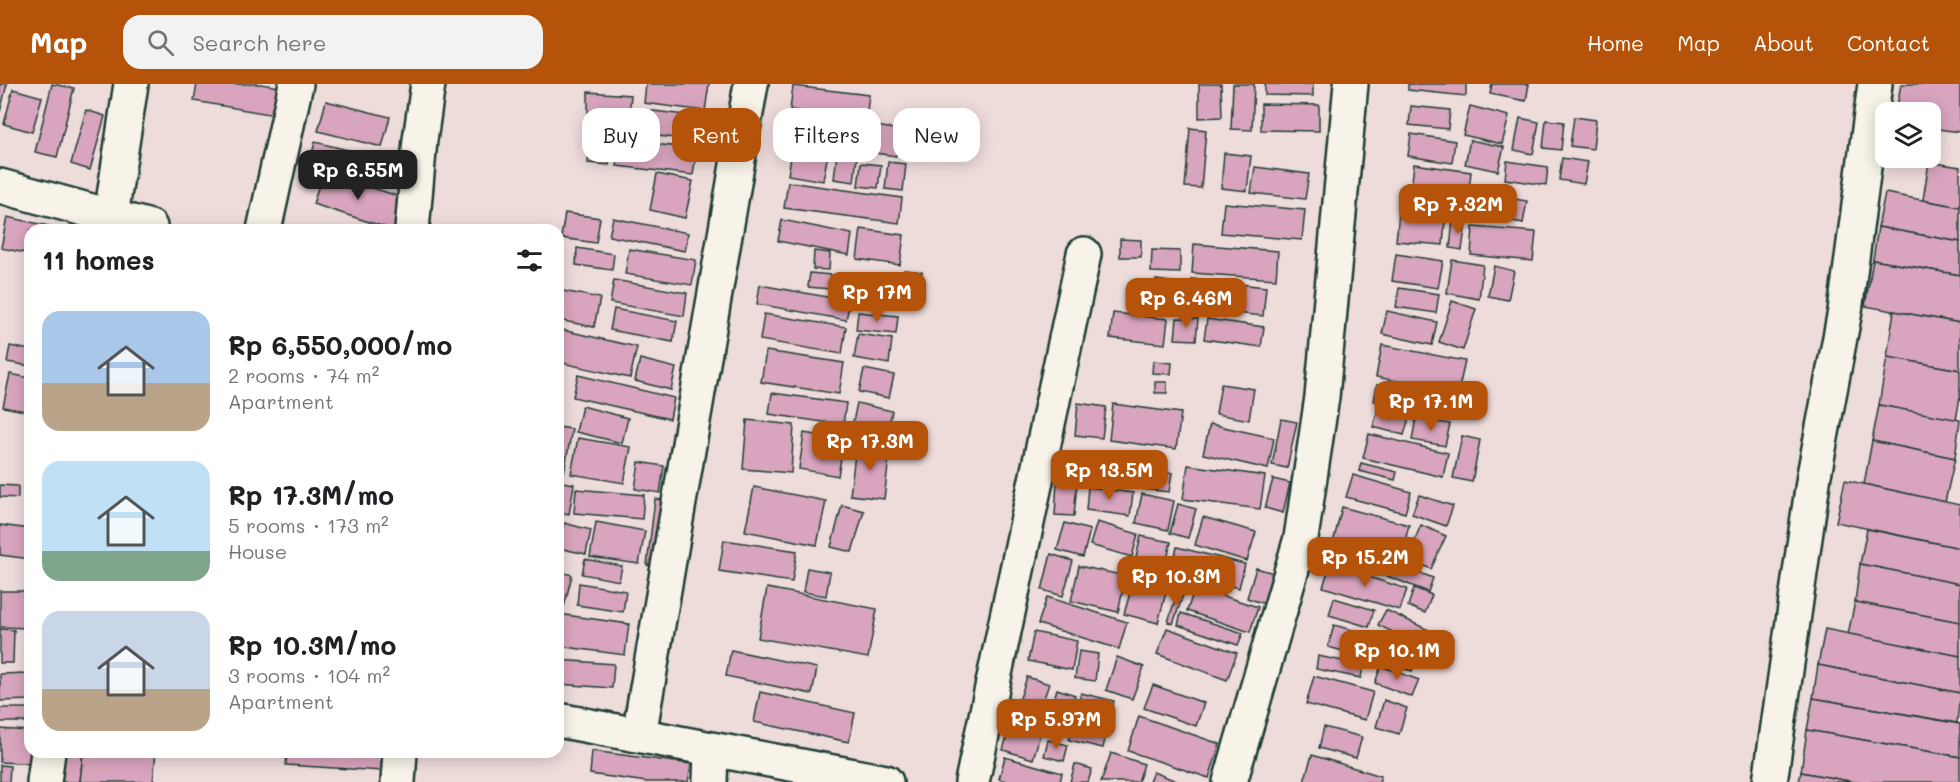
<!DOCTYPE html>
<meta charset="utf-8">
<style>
:root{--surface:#fff;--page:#f2f2f2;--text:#202124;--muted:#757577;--accent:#b45309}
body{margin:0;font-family:Mali,sans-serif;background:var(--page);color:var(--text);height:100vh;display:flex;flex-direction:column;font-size:22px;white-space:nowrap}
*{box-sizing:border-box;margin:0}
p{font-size:20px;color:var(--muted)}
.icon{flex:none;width:33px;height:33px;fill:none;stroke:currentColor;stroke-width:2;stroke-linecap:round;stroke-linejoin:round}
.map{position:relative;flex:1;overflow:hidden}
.side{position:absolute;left:24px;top:140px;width:540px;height:534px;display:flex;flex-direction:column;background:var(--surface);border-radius:18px;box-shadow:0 3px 15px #0003}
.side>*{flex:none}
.guide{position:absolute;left:582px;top:24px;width:570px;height:54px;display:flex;gap:12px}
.buttons{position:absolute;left:1875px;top:18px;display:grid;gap:12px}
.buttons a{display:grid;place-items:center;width:66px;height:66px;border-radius:12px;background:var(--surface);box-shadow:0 3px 15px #0003;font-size:30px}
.price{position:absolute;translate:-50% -51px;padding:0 14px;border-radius:12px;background:var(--accent);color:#fff;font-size:20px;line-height:39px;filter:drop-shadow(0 2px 3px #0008)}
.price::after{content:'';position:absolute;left:50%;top:36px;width:18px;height:14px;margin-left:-9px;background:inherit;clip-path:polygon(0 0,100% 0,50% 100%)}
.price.on{background:#222;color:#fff}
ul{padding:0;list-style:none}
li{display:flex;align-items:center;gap:18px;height:150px;padding:0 18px}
li span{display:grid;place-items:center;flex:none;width:168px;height:120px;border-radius:18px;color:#555}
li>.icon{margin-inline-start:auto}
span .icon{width:72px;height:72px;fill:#fffc;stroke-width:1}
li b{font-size:26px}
h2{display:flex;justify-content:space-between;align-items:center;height:72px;padding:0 18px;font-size:26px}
.chip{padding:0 21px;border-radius:18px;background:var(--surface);box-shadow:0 3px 15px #0003;font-size:21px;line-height:54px}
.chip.on{background:var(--accent);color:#fff}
header{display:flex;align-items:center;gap:36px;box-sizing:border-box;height:84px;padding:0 30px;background:var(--accent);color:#fff}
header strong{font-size:28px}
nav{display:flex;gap:33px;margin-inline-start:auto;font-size:21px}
.search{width:420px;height:54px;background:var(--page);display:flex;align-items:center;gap:15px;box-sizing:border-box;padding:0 21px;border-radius:18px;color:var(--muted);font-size:22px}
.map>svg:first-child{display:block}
.building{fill:#d9a5be;stroke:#1f3d34;stroke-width:1.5}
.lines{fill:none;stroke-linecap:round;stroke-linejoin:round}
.minor-casing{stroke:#1f3d34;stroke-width:38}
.minor{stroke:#f7f3e8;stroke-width:33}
</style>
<header>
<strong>Map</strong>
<div class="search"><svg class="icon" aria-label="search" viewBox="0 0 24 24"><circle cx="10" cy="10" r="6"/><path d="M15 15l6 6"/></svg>Search here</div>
<nav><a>Home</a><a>Map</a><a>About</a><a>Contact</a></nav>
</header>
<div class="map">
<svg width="1960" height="698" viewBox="0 0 1960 698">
<rect width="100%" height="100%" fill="#eedcdb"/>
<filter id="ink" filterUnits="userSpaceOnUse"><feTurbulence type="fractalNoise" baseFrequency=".0167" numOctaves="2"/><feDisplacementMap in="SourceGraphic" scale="12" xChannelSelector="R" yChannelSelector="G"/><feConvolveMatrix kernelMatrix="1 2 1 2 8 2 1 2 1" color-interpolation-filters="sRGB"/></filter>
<g filter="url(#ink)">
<g class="building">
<polygon points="0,0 7,0 0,28"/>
<polygon points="52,0 74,4 57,73 35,68"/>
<polygon points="197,0 261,0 280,3 275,31 194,17"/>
<polygon points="646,0 709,0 705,27 644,19"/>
<polygon points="1199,0 1221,0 1222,33 1199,34"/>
<polygon points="1233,0 1254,0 1252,46 1231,45"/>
<polygon points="1265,0 1313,0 1313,12 1265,11"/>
<polygon points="1408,0 1466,0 1466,12 1408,6"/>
<polygon points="1492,0 1529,0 1526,17 1490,10"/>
<polygon points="1901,0 1960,0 1960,48 1930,44 1930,28 1896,28"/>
<polygon points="793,2 869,11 866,35 790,26"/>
<polygon points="13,5 42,13 32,48 4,40"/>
<polygon points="588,8 631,11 629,32 588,29"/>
<polygon points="326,17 390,33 382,63 318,47"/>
<polygon points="1261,20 1319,21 1319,47 1261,46"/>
<polygon points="1411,22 1450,26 1448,45 1409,41"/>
<polygon points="1470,22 1509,32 1502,60 1463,51"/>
<polygon points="638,25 709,34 706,58 635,49"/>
<polygon points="86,26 105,32 90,86 71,80"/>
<polygon points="785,33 862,40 860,64 783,58"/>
<polygon points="1574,33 1596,36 1593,65 1570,62"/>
<polygon points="1520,34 1539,38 1533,70 1514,66"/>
<polygon points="1546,36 1564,38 1561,66 1543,64"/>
<polygon points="871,41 900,46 896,72 867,68"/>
<polygon points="1190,44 1206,46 1201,104 1185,103"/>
<polygon points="591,47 612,49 609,81 588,79"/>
<polygon points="1411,50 1455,57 1452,79 1408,72"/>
<polygon points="619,56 697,65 693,91 617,82"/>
<polygon points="1470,56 1504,63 1498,87 1465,80"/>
<polygon points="315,58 381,74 376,97 309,81"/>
<polygon points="793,62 828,69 823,97 788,91"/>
<polygon points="837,69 857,72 854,98 834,95"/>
<polygon points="1224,69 1251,72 1247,107 1221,104"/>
<polygon points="1562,74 1588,78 1584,100 1559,96"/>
<polygon points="1507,77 1548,83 1546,101 1505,95"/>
<polygon points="888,78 906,80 903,107 885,105"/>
<polygon points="1929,78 1960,83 1960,123 1923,116"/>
<polygon points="861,79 881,81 878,104 858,102"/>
<polygon points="1414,80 1471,88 1467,122 1410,115"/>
<polygon points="1255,83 1309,90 1305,115 1251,109"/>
<polygon points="323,88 404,114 394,146 313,120"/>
<polygon points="657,90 693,97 685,134 650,126"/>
<polygon points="788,98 902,114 899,139 784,124"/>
<polygon points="1885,109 1960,123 1960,158 1878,143"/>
<polygon points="1485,110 1527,117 1523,139 1481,131"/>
<polygon points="1400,118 1446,123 1443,161 1396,157"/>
<polygon points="1224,119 1305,126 1302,156 1221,149"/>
<polygon points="565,129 600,134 596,159 561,154"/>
<polygon points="7,133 67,146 30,146 30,170 1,164"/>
<polygon points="613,134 688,149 685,167 609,152"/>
<polygon points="782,136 852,150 849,171 778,157"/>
<polygon points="1453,136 1466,137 1462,166 1450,164"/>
<polygon points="1473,143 1536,148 1533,177 1471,171"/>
<polygon points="1878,143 1960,158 1960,191 1873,176"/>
<polygon points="861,145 904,151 900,181 857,175"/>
<polygon points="1120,155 1141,156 1141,173 1120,173"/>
<polygon points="1194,160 1278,167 1276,195 1192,189"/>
<polygon points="577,164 614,170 612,186 576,181"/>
<polygon points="629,165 696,176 692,201 625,190"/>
<polygon points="1152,166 1180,167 1180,189 1151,188"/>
<polygon points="814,167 830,169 829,186 813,185"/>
<polygon points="1396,170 1443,177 1438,204 1392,197"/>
<polygon points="1452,176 1483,181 1479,215 1447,209"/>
<polygon points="1873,176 1960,191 1960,239 1865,222"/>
<polygon points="1494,182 1514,187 1508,216 1488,212"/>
<polygon points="904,186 922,188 920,213 901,211"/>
<polygon points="810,189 831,191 830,205 808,203"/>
<polygon points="852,192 893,200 889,217 848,209"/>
<polygon points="1192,195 1266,203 1263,232 1189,224"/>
<polygon points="614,196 687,209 684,232 610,219"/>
<polygon points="1156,196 1184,200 1179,229 1152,225"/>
<polygon points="760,201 850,217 846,236 757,220"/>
<polygon points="1399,204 1439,210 1436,229 1396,223"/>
<polygon points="558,206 600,214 594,243 558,236"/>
<polygon points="1452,217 1476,225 1463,266 1439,258"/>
<polygon points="614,225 677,237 673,258 610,246"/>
<polygon points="1387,227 1437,238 1432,261 1382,250"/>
<polygon points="1894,227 1960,239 1960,286 1887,273"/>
<polygon points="858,228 898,232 896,250 856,246"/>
<polygon points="1113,229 1168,235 1165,260 1110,254"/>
<polygon points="764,230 846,243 842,270 760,256"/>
<polygon points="1177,234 1198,235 1196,256 1175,255"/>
<polygon points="1207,235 1264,243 1261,263 1204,255"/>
<polygon points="558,245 637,263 630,294 558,278"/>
<polygon points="858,250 892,255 889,280 854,274"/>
<polygon points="1382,261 1465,277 1458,309 1376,293"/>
<polygon points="10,262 30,266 30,282 7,278"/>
<polygon points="766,267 844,279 839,310 761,298"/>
<polygon points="1887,273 1960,286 1960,314 1956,336 1879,321"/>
<polygon points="640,275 676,284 671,306 635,297"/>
<polygon points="1153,277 1172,279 1171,290 1152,289"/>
<polygon points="864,285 894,291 889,314 859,308"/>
<polygon points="10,290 30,294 25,327 3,323"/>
<polygon points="578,291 674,314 670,335 573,313"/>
<rect x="1155" y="298" width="12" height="11"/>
<polygon points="1221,300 1254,305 1249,336 1216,330"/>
<polygon points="1377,301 1439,313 1436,329 1374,317"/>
<polygon points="772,309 846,319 843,341 769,330"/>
<polygon points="857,319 892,327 885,360 850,352"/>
<polygon points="1078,319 1106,323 1102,354 1075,351"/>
<polygon points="1113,320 1181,329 1176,365 1109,356"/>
<polygon points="1379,321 1410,330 1404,351 1373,343"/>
<polygon points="1879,321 1960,336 1955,374 1872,357"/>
<polygon points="582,322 628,334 622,359 576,348"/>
<polygon points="1416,334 1450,340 1445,362 1412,356"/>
<polygon points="1281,335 1297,338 1287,384 1272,381"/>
<polygon points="747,336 794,341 791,389 743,385"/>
<polygon points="1210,340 1274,354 1268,385 1203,370"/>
<polygon points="558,343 572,345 564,389 558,388"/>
<polygon points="804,349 844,356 838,392 799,385"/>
<polygon points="1369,350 1448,369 1443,393 1363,374"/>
<polygon points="1462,352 1480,356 1472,398 1453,394"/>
<polygon points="578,354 631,363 624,399 571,390"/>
<polygon points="1872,357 1955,374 1945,418 1864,400"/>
<polygon points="856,362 890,366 884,415 850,411"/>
<polygon points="1099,372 1132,377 1130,394 1097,390"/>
<polygon points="1069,374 1092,376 1090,391 1068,389"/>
<polygon points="639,378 664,382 660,409 635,405"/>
<polygon points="1361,379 1397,388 1395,396 1359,387"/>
<polygon points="1188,381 1265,392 1260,425 1183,415"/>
<polygon points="1146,385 1172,389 1169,408 1143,405"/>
<polygon points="1353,391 1411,408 1405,429 1346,413"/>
<polygon points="28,393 30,393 30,422 24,422"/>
<polygon points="1273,395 1290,399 1283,429 1265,424"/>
<polygon points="1845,396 1960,421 1960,464 1836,438"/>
<polygon points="558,397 574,400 569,430 558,428"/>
<polygon points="1057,398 1077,399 1074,432 1055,431"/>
<polygon points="0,401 18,402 18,414 0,413"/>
<polygon points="754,403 826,417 817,461 745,447"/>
<polygon points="1088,403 1133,409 1130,432 1086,426"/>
<polygon points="576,405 644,411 642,435 574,429"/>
<polygon points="1142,410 1174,417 1168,446 1136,439"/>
<polygon points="1419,411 1453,422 1446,442 1412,430"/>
<polygon points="655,415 675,418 666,483 647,481"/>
<polygon points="1178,420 1196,425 1188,454 1170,449"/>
<polygon points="842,421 864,427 852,468 831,463"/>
<polygon points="1342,423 1409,441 1400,477 1333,459"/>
<polygon points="1203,433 1256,448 1247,477 1195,461"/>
<polygon points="596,438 645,447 639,480 590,473"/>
<polygon points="1097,438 1138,450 1132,473 1090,461"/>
<polygon points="564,439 591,446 586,470 558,464"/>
<polygon points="1065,439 1090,446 1083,473 1057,466"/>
<polygon points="0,441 30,445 30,475 0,471"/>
<polygon points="1421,441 1446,452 1431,485 1407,474"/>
<polygon points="1867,445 1960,464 1960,500 1860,480"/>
<polygon points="1141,452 1171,458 1165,484 1135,478"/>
<polygon points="724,456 797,467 792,498 719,487"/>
<polygon points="1177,463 1245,480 1239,504 1172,487"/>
<polygon points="1051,470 1073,477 1063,512 1042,506"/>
<polygon points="1335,470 1369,479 1367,487 1333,478"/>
<polygon points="1382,474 1433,494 1428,508 1377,488"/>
<polygon points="585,475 622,482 619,497 582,490"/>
<polygon points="1860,480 1960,500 1960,538 1855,518"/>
<polygon points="1330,481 1407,505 1400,526 1323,503"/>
<polygon points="1079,482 1126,492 1118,528 1071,517"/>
<polygon points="807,484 830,488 826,512 803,508"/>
<polygon points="1256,484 1277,490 1268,521 1247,514"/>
<polygon points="558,487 572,491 564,523 558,521"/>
<polygon points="1136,488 1169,497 1158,539 1124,530"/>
<polygon points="579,499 626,507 623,528 577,521"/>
<polygon points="1195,503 1258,523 1250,548 1187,527"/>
<polygon points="767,504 877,525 868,574 758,554"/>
<polygon points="1414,504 1432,511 1425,529 1408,522"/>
<polygon points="1178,506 1184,508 1173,540 1168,538"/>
<polygon points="0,507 30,507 30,544 0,543"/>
<polygon points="1047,513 1127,538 1119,565 1038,540"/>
<polygon points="1334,514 1374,526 1369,543 1329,531"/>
<polygon points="1855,518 1960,538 1960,572 1848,550"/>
<polygon points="1386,526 1435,549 1428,565 1378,541"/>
<polygon points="1181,529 1243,549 1238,561 1178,541"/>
<polygon points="558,530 629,540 625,571 558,562"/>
<polygon points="1334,541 1390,556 1384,578 1328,563"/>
<polygon points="1167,544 1237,569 1227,596 1157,570"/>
<polygon points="0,545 14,546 13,579 0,579"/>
<polygon points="1825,545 1960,572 1960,609 1818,581"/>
<polygon points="1034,548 1077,557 1072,586 1028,577"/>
<polygon points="1397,558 1418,564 1412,587 1391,581"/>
<polygon points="731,566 817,584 812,610 726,592"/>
<polygon points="1079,567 1098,570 1095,597 1075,594"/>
<polygon points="1318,572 1363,581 1361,594 1316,585"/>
<polygon points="1117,573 1144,583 1132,615 1106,606"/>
<polygon points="558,576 614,580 612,604 558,600"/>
<polygon points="1818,581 1960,609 1957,639 1813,614"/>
<polygon points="1381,582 1419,596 1412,613 1375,599"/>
<polygon points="30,589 30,616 0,617 0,590"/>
<polygon points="1314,592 1373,608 1365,636 1306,620"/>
<polygon points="1027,593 1049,600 1034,642 1013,635"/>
<polygon points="1153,601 1204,619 1196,642 1144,624"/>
<polygon points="1057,605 1075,611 1063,650 1045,644"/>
<polygon points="760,608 855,629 849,658 754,638"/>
<polygon points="1081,609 1114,617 1108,644 1074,636"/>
<polygon points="1813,614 1960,640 1960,673 1807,646"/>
<polygon points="1384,616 1407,624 1399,650 1376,643"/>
<rect x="0" y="624" width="30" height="14"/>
<polygon points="1139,632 1220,660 1209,694 1128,667"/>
<polygon points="1073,641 1106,650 1103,664 1069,656"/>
<polygon points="1010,642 1040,651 1033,675 1003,666"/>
<polygon points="1324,643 1362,653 1356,674 1319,664"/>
<polygon points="0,645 30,647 30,668 35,668 35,680 0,678"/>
<polygon points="1807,646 1960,673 1960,698 1854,698 1801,688"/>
<polygon points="1048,656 1068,661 1064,677 1044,672"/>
<polygon points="592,667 691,680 688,698 647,698 590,690"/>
<polygon points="50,668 83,668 80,698 47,698"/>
<polygon points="83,668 156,668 153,698 80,698"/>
<polygon points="287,668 384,668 383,687 286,681"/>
<polygon points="1111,669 1144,680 1138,698 1101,698"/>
<polygon points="1312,671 1381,692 1379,698 1304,698"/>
<polygon points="1005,673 1062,689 1060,698 1010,698 999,695"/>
<polygon points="1075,680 1092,685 1088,698 1070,698"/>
<polygon points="0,681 10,682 9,698 0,698"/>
<polygon points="1153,688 1179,698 1149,698"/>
<polygon points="1801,688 1854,698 1799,698"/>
</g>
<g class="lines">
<g class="minor-casing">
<g id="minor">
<polyline points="0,102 150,143 150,146"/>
<polyline points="111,132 131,0"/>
<polyline points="264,146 296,0"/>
<polyline points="412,146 420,56 428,0"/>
<polyline points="558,636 886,698"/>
<polyline points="639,651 751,0"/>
<polyline points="44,698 48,668"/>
<polyline points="398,698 400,668"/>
<polyline points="710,698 711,667"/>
<polyline points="972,698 1084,170"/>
<polyline points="1230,698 1301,454 1322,313 1351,0"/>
<polyline points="1770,698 1814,391 1845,227 1875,0"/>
</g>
</g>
<use href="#minor" class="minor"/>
</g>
</g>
</svg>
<div class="buttons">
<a><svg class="icon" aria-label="layers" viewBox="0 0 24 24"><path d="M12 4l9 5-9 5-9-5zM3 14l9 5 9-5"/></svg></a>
</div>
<b class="price on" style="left:358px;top:117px">Rp 6.55M</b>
<b class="price" style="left:1458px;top:151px">Rp 7.32M</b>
<b class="price" style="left:877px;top:239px">Rp 17M</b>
<b class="price" style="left:1186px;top:245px">Rp 6.46M</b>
<b class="price" style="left:1431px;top:348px">Rp 17.1M</b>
<b class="price" style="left:870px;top:388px">Rp 17.3M</b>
<b class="price" style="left:1109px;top:417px">Rp 13.5M</b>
<b class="price" style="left:1365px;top:504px">Rp 15.2M</b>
<b class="price" style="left:1176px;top:523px">Rp 10.3M</b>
<b class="price" style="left:1397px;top:597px">Rp 10.1M</b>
<b class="price" style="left:1056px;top:666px">Rp 5.97M</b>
<div class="guide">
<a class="chip">Buy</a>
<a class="chip on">Rent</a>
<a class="chip">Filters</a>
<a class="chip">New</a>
</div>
<section class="side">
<h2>11 homes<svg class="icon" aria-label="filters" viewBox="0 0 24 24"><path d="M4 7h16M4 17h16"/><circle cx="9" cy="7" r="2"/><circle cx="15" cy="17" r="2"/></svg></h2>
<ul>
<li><span style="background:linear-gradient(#a9c7e8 60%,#b9a48a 0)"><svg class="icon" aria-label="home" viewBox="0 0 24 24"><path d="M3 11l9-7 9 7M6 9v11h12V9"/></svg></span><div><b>Rp 6,550,000/mo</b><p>2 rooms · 74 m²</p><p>Apartment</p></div></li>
<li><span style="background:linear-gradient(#bfe0f5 75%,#7fa58c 0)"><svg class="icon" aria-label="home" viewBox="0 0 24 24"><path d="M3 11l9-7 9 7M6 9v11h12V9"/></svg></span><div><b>Rp 17.3M/mo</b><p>5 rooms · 173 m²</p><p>House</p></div></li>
<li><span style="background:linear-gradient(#c9d6e8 65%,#b9a48a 0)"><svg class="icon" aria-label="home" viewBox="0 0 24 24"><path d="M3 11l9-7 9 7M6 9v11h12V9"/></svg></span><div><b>Rp 10.3M/mo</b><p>3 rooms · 104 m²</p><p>Apartment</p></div></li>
</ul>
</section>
</div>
